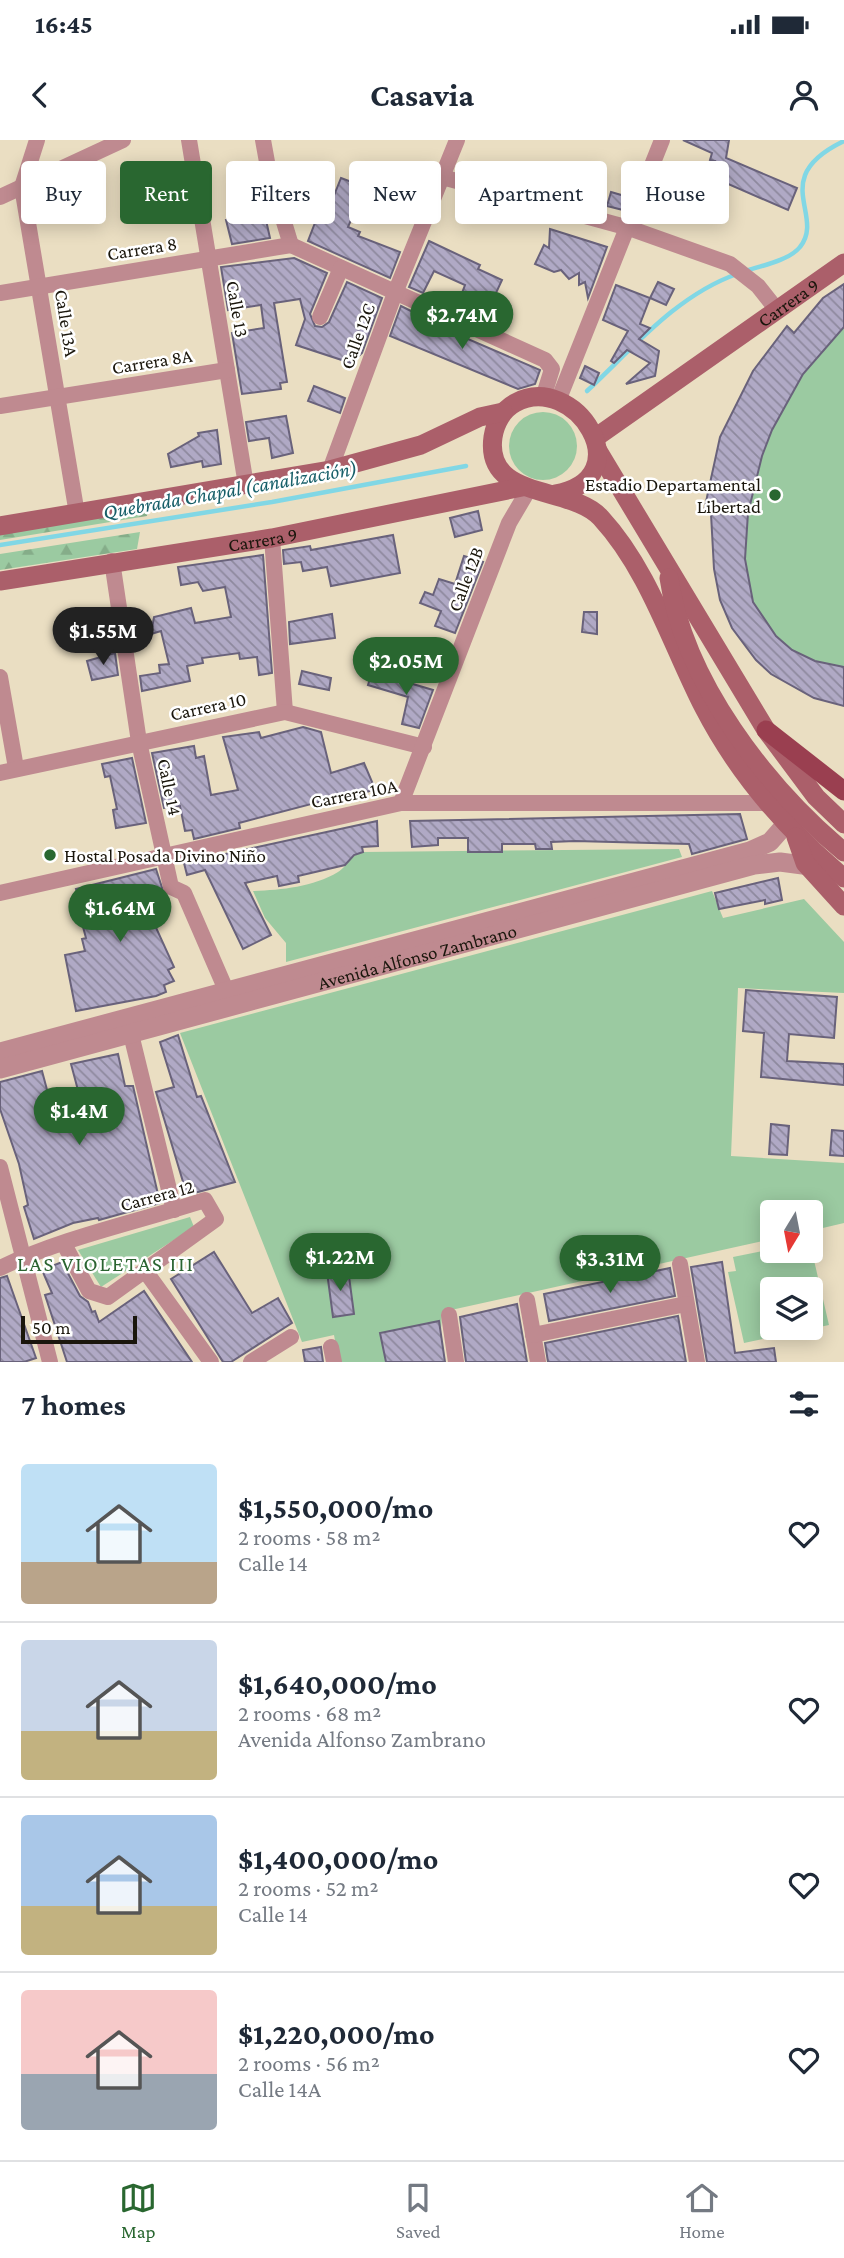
<!DOCTYPE html>
<meta charset="utf-8">
<style>
:root{--surface:#fff;--page:#f2f2f3;--text:#1f2937;--muted:#747a83;--line:#e0e1e3;--accent:#296730}
body{margin:0;font-family:"Crimson Pro",serif;background:var(--page);color:var(--text);height:100vh;display:flex;flex-direction:column;font-size:26px;white-space:nowrap}
*{box-sizing:border-box;margin:0}
p{font-size:23px;color:var(--muted)}
.icon{flex:none;width:38px;height:38px;fill:none;stroke:currentColor;stroke-width:2;stroke-linecap:round;stroke-linejoin:round}
.map{position:relative;height:1222px;overflow:hidden}
.details{display:flex;flex-direction:column;background:var(--surface);flex:1}
.details>*{flex:none}
.top-card{position:absolute;left:21px;top:21px;width:803px;height:63px;display:flex;gap:14px}
.needle{width:46px;rotate:190deg}
.buttons{position:absolute;left:760px;top:1060px;display:grid;gap:14px}
.buttons a{display:grid;place-items:center;width:63px;height:63px;border-radius:7px;background:var(--surface);box-shadow:0 4px 18px #0003;font-size:35px}
.scale{position:absolute;left:21px;bottom:18px;width:116px;box-sizing:border-box;padding-left:7px;border:4px solid #1a160c;border-top:0;font-size:19px;line-height:24px;white-space:nowrap;color:#1a160c;-webkit-text-stroke:5px #fff;paint-order:stroke}
.price{position:absolute;translate:-50% -60px;padding:0 16px;border-radius:24px;background:var(--accent);color:#fff;font-size:23px;line-height:46px;filter:drop-shadow(0 2px 4px #0008)}
.price::after{content:'';position:absolute;left:50%;top:42px;width:21px;height:16px;margin-left:-10px;background:inherit;clip-path:polygon(0 0,100% 0,50% 100%)}
.price.selected{background:#222;color:#fff}
ul{padding:0;list-style:none}
li{display:flex;align-items:center;gap:21px;height:175px;padding:0 21px}
li+li{border-top:2px solid var(--line)}
li span{display:grid;place-items:center;flex:none;width:196px;height:140px;border-radius:7px;color:#555}
li>.icon{margin-inline-start:auto}
span .icon{width:84px;height:84px;fill:#fffc;stroke-width:1}
li b{font-size:30px}
h2{display:flex;justify-content:space-between;align-items:center;height:84px;padding:0 21px;font-size:30px}
.chip{padding:0 24px;border-radius:7px;background:var(--surface);box-shadow:0 4px 18px #0003;font-size:24px;line-height:63px}
.chip.selected{background:var(--accent);color:#fff}
.status{display:flex;justify-content:space-between;align-items:center;height:49px;padding:0 35px;background:var(--surface);direction:ltr}
.status svg{height:19px;fill:currentColor}
header{display:flex;justify-content:space-between;align-items:center;height:91px;padding:0 21px;background:var(--surface);font-size:32px;font-weight:700}
.tabs{display:flex;justify-content:space-around;align-items:center;height:98px;border-top:2px solid var(--line);background:var(--surface);font-size:19px;color:var(--muted)}
.tabs a{display:grid;justify-items:center;gap:4px}
.tabs .selected{color:var(--accent)}
.map>svg:first-child{display:block}
.grass{fill:#9bcaa1;fill-rule:evenodd}
.forest{fill:url(#forest-firs)}
.lines{fill:none;stroke-linecap:round;stroke-linejoin:round}
.stream{stroke:#81d7e5;stroke-width:4.5}
.building{fill:url(#building-back-hatch);stroke:#69627b;stroke-width:2}
.minor{stroke:#bf8a90;stroke-width:16}
.tertiary{stroke:#bf8a90;stroke-width:19}
.secondary{stroke:#ab5f6a;stroke-width:19}
.primary{stroke:#9a3f50;stroke-width:19}
.poi-dot{fill:#296730;stroke:#fff;stroke-width:2.5}
.labels{text-anchor:middle;stroke-width:5;stroke-linejoin:round;paint-order:stroke}
.street-label{font-size:19px;fill:#1a160c;stroke:#fff}
.poi-label{font-size:19px;fill:#1a160c;stroke:#fff;text-anchor:end}
.water-label{font-size:21px;font-style:italic;fill:#175f69;stroke:#fff}
.neighbourhood-label{font-size:21px;letter-spacing:2px;fill:#2b6431;stroke:#fff}
</style>
<div class="status"><b>16:45</b><svg viewBox="0 0 49 12"><path d="M0 12V9h3v3zM5 12V6h3v6zM10 12V3h3v9zM15 12V0h3v12zM26 1h20v11H26zM47 4h2v5h-2z"/></svg></div>
<header><svg class="icon" aria-label="back" viewBox="0 0 24 24"><path d="M15 5l-7 7 7 7"/></svg>Casavia<svg class="icon" aria-label="person" viewBox="0 0 24 24"><circle cx="12" cy="8" r="4"/><path d="M4 21q1-7 8-7t8 7"/></svg></header>
<div class="map">
<svg width="844" height="1222" viewBox="0 0 844 1222">
<defs>
<pattern id="forest-firs" width="22" height="20" patternUnits="userSpaceOnUse" patternTransform="scale(1.75)"><rect width="22" height="20" fill="#9bcaa1"/><path d="M5 1l3.5 6h-7zM16 11l3.5 6h-7z" fill="#85ad89"/></pattern>
<pattern id="building-back-hatch" width="6" height="6" patternUnits="userSpaceOnUse" patternTransform="scale(1.75)"><rect width="6" height="6" fill="#b0a9c5"/><path d="M-1 5l2 2M0 0l6 6M5-1l2 2" fill="none" stroke="#8e899e"/></pattern>
</defs>
<rect width="100%" height="100%" fill="#eadec2"/>
<g class="grass">
<path d="M844,144V565L814,558L771,534L720,460L714,429L711,374L704,371C715,300 741,241 787,186L794,193L823,158Z"/>
<circle cx="543" cy="306" r="34"/>
<path d="M679,709L682,717L286,822V803L265,778L253,751C281,750 313,747 338,732C349,725 350,715 363,712Z"/>
<polygon points="712,751 723,778 804,759 844,802 844,853 738,848 731,1016 844,1023 844,1083 810,1091 810,1073 772,1073 772,1099 442,1172 441,1191 392,1200 396,1222 339,1222 334,1195 302,1202 180,893"/>
<polygon points="190,1077 194,1087 101,1147 78,1110"/>
<path d="M810,1103L829,1185L744,1203L728,1132L736,1131L733,1117L772,1109V1111H810ZM772,1150H810V1188H772Z"/>
</g>
<g class="forest">
<polygon points="149,366 147,376 0,400 0,390"/>
<polygon points="140,392 137,409 0,430 0,414"/>
</g>
<g class="lines">
<g class="stream">
<path d="M745,131C761,126 790,120 800,107C826,75 767,38 844,1"/>
<path d="M587,251C633,208 677,155 737,134"/>
<polyline points="0,405 272,362 466,326"/>
</g>
</g>
<g class="building">
<polygon points="683,0 729,0 726,18 797,48 788,70 719,40 723,31 713,26 715,21 710,20 712,13"/>
<polygon points="526,25 588,45 581,64 518,47"/>
<polygon points="341,38 365,47 348,87 360,92 358,96 400,112 390,138 308,101 318,75 325,78"/>
<polygon points="611,52 628,57 623,70 607,66"/>
<polygon points="263,67 270,98 232,104 226,80 247,75 246,70"/>
<polygon points="550,89 607,107 588,158 585,142 579,145 579,133 569,139 561,130 554,132 535,124 544,105 549,108"/>
<polygon points="429,101 480,125 478,129 502,140 490,166 462,153 465,145 434,131 423,153 409,147"/>
<polygon points="294,118 327,133 310,174 315,186 322,187 329,182 347,142 382,158 362,213 351,223 296,205 305,179 300,159 274,163 287,242 280,243 281,249 242,254 232,193 264,188 261,165 228,170 221,127"/>
<polygon points="658,142 674,149 666,165 650,158"/>
<polygon points="844,144 844,187 803,234 772,290 762,316 748,373 745,419 753,462 776,496 792,510 815,521 844,527 844,566 814,558 771,534 756,520 732,488 720,460 714,429 711,374 704,371 720,297 753,231 787,186 794,193 823,158"/>
<polygon points="616,145 650,158 640,184 650,188 639,199 659,211 655,236 626,244 650,223 627,210 614,223 611,221 628,191 603,180"/>
<polygon points="401,166 413,172 412,175 540,230 535,244 518,249 390,196"/>
<polygon points="585,226 599,233 594,245 580,238"/>
<polygon points="314,246 345,258 340,273 308,261"/>
<polygon points="286,276 293,313 272,318 269,298 249,301 246,282"/>
<polygon points="217,290 221,324 203,327 202,321 171,327 168,314 199,296 198,293"/>
<polygon points="478,371 482,390 455,397 450,378"/>
<polygon points="393,395 400,433 331,446 327,427 303,431 301,422 284,424 283,410 310,406 311,410"/>
<polygon points="263,415 272,533 259,535 257,517 240,519 239,513 202,518 203,523 187,526 190,541 142,551 140,536 160,533 159,525 169,524 161,491 151,494 154,477 191,468 195,483 231,477 225,447 203,451 198,442 181,445 178,427"/>
<polygon points="464,416 483,422 455,493 435,486 441,471 420,463 425,452 433,455 439,439 455,444"/>
<polygon points="584,472 597,472 597,494 582,492"/>
<polygon points="332,474 335,498 290,504 289,482"/>
<polygon points="115,513 118,535 92,540 87,521"/>
<polygon points="302,531 331,538 329,550 299,544"/>
<polygon points="372,532 433,550 419,588 402,584 408,557 368,545"/>
<polygon points="303,587 321,592 331,633 364,623 375,649 356,656 353,653 239,683 240,688 194,699 192,690 185,691 180,666 164,668 152,613 194,606 196,618 204,616 211,655 238,650 223,597 259,592 261,598"/>
<polygon points="132,618 146,683 116,688 113,670 117,669 110,636 105,637 102,624"/>
<polygon points="740,674 747,699 692,714 689,704 575,701 551,702 552,709 536,709 535,704 502,704 502,712 468,712 468,698 438,698 438,705 412,707 410,681"/>
<polygon points="377,681 378,706 362,707 363,712 354,715 345,725 298,736 299,742 279,746 277,736 245,743 271,795 243,809 205,730 187,735 184,723"/>
<polygon points="156,729 167,763 147,768 174,827 168,830 174,841 164,845 166,852 156,856 76,871 65,815 85,811 82,799 86,798 79,772 83,771 76,749"/>
<polygon points="778,738 782,760 765,764 765,760 719,769 715,753"/>
<polygon points="746,850 837,857 834,898 789,894 787,921 844,924 844,945 761,937 764,893 743,891"/>
<polygon points="178,895 197,957 201,956 235,1042 187,1055 156,952 174,947 160,902"/>
<polygon points="118,914 125,946 133,946 160,1063 99,1080 98,1078 73,1083 34,1099 24,1067 28,1065 19,1024 0,969 0,942 42,931 50,961 79,954 71,924"/>
<polygon points="771,984 789,986 787,1015 769,1014"/>
<polygon points="832,990 844,991 844,1016 830,1015"/>
<polygon points="214,1112 252,1173 278,1158 292,1183 231,1222 223,1222 171,1139"/>
<polygon points="62,1122 80,1156 88,1162 92,1172 95,1171 99,1182 144,1151 192,1222 67,1222 45,1155 52,1153 42,1130"/>
<polygon points="722,1122 735,1213 774,1208 776,1222 707,1222 691,1127"/>
<polygon points="670,1128 675,1156 549,1181 544,1154"/>
<polygon points="348,1129 354,1174 333,1177 327,1132"/>
<polygon points="7,1136 36,1218 24,1222 0,1222 0,1138"/>
<polygon points="517,1164 527,1222 466,1222 460,1177"/>
<polygon points="678,1176 686,1222 548,1222 545,1203"/>
<polygon points="439,1181 445,1222 386,1222 380,1193"/>
<polygon points="321,1207 323,1222 305,1222 303,1210"/>
</g>
<g class="lines">
<g class="minor">
<polyline points="37,0 22,47 77,374"/>
<polyline points="189,0 246,345"/>
<polyline points="263,0 269,33 291,105"/>
<polyline points="442,37 629,88 730,124 758,146 777,170"/>
<polyline points="0,57 123,0"/>
<polyline points="291,105 545,220 552,229 543,258"/>
<polyline points="0,153 291,105"/>
<polyline points="320,177 341,128"/>
<polyline points="558,261 662,0"/>
<polyline points="0,266 227,230"/>
<polyline points="330,330 395,153 457,0"/>
<polyline points="272,398 285,572"/>
<polyline points="112,421 139,602 171,747 184,753 226,850"/>
<polyline points="0,537 16,628"/>
<polyline points="0,633 285,572 424,607"/>
<polyline points="401,663 509,383 529,349"/>
<polyline points="0,753 401,663 766,663"/>
<polyline points="128,882 174,1070"/>
<polyline points="0,1027 50,1222"/>
<polyline points="680,1124 697,1222"/>
<path d="M0,1128C64,1097 138,1082 205,1060L216,1079L108,1157L89,1151L64,1104"/>
<polyline points="146,1132 211,1222"/>
<polyline points="527,1160 538,1222"/>
<polyline points="449,1175 456,1222"/>
<polyline points="533,1195 686,1164"/>
<polyline points="331,1207 334,1222"/>
<polyline points="251,1222 291,1197"/>
</g>
<g class="tertiary">
<polyline points="0,912 750,711 770,702 785,685"/>
<path id="s1" d="M0,929L754,725L780,722L818,727"/>
</g>
<g class="secondary">
<path id="s2" d="M595,298L844,123"/>
<polyline points="598,311 766,590 816,657 844,684"/>
<path d="M555,354C644,338 574,230 515,263C502,270 495,284 493,297C484,361 572,345 601,378C649,430 672,506 704,568C738,634 788,691 844,738"/>
<polyline points="0,386 330,330 421,305 480,277 503,272"/>
<path d="M669,438C684,541 766,647 844,712"/>
<path id="s3" d="M0,441L272,398L522,347"/>
<polyline points="796,697 805,723 844,766"/>
</g>
<polyline class="primary" points="766,590 844,651"/>
</g>
<g class="poi-dot">
<circle cx="775" cy="355" r="7"/>
<circle cx="50" cy="715" r="7"/>
</g>
<g class="labels">
<g class="street-label">
<text transform="translate(142 108) rotate(-9)" y="7">Carrera 8</text>
<text dy="7" stroke="none"><textPath href="#s2" startOffset="236">Carrera 9</textPath></text>
<text transform="translate(238 169) rotate(80)" y="7">Calle 13</text>
<text transform="translate(67 183) rotate(81)" y="7">Calle 13A</text>
<text transform="translate(357 196) rotate(-70)" y="7">Calle 12C</text>
<text transform="translate(152 221) rotate(-9)" y="7">Carrera 8A</text>
<text dy="7" stroke="none"><textPath href="#s3" startOffset="266">Carrera 9</textPath></text>
<text transform="translate(465 439) rotate(-69)" y="7">Calle 12B</text>
<text transform="translate(208 566) rotate(-12)" y="7">Carrera 10</text>
<text transform="translate(170 647) rotate(78)" y="7">Calle 14</text>
<text transform="translate(354 653) rotate(-11)" y="7">Carrera 10A</text>
<text dy="7" stroke="none"><textPath href="#s1" startOffset="432">Avenida Alfonso Zambrano</textPath></text>
<text transform="translate(157 1055) rotate(-15)" y="7">Carrera 12</text>
</g>
<g class="poi-label">
<text x="761" y="351">Estadio Departamental<tspan x="761" dy="22">Libertad</tspan></text>
<text x="64" y="722" text-anchor="start">Hostal Posada Divino Niño</text>
</g>
<g class="water-label">
<text transform="translate(230 350) rotate(-10)" y="7">Quebrada Chapal (canalización)</text>
</g>
<g class="neighbourhood-label">
<text x="106" y="1131">LAS VIOLETAS III</text>
</g>
</g>
</svg>
<div class="buttons">
<a><svg class="needle" viewBox="-14 -14 28 28"><path d="M0-13l5 13h-10z" fill="#e53935"/><path d="M0 13l5-13h-10z" fill="#747a83"/></svg></a>
<a><svg class="icon" aria-label="layers" viewBox="0 0 24 24"><path d="M12 4l9 5-9 5-9-5zM3 14l9 5 9-5"/></svg></a>
</div>
<div class="scale">50 m</div>
<b class="price" style="left:462px;top:211px">$2.74M</b>
<b class="price selected" style="left:103px;top:527px">$1.55M</b>
<b class="price" style="left:406px;top:557px">$2.05M</b>
<b class="price" style="left:120px;top:804px">$1.64M</b>
<b class="price" style="left:79px;top:1007px">$1.4M</b>
<b class="price" style="left:340px;top:1153px">$1.22M</b>
<b class="price" style="left:610px;top:1155px">$3.31M</b>
<div class="top-card">
<a class="chip">Buy</a>
<a class="chip selected">Rent</a>
<a class="chip">Filters</a>
<a class="chip">New</a>
<a class="chip">Apartment</a>
<a class="chip">House</a>
</div>
</div>
<section class="details">
<h2>7 homes<svg class="icon" aria-label="filters" viewBox="0 0 24 24"><path d="M4 7h16M4 17h16"/><circle cx="9" cy="7" r="2"/><circle cx="15" cy="17" r="2"/></svg></h2>
<ul>
<li><span style="background:linear-gradient(#bfe0f5 70%,#b9a48a 0)"><svg class="icon" aria-label="home" viewBox="0 0 24 24"><path d="M3 11l9-7 9 7M6 9v11h12V9"/></svg></span><div><b>$1,550,000/mo</b><p>2 rooms · 58 m²</p><p>Calle 14</p></div><svg class="icon" aria-label="heart" viewBox="0 0 24 24"><path d="M12 20l-8-8c-3-5 5-10 8-4 3-6 11-1 8 4z"/></svg></li>
<li><span style="background:linear-gradient(#c9d6e8 65%,#c2b280 0)"><svg class="icon" aria-label="home" viewBox="0 0 24 24"><path d="M3 11l9-7 9 7M6 9v11h12V9"/></svg></span><div><b>$1,640,000/mo</b><p>2 rooms · 68 m²</p><p>Avenida Alfonso Zambrano</p></div><svg class="icon" aria-label="heart" viewBox="0 0 24 24"><path d="M12 20l-8-8c-3-5 5-10 8-4 3-6 11-1 8 4z"/></svg></li>
<li><span style="background:linear-gradient(#a9c7e8 65%,#c2b280 0)"><svg class="icon" aria-label="home" viewBox="0 0 24 24"><path d="M3 11l9-7 9 7M6 9v11h12V9"/></svg></span><div><b>$1,400,000/mo</b><p>2 rooms · 52 m²</p><p>Calle 14</p></div><svg class="icon" aria-label="heart" viewBox="0 0 24 24"><path d="M12 20l-8-8c-3-5 5-10 8-4 3-6 11-1 8 4z"/></svg></li>
<li><span style="background:linear-gradient(#f6c9c9 60%,#9aa5b1 0)"><svg class="icon" aria-label="home" viewBox="0 0 24 24"><path d="M3 11l9-7 9 7M6 9v11h12V9"/></svg></span><div><b>$1,220,000/mo</b><p>2 rooms · 56 m²</p><p>Calle 14A</p></div><svg class="icon" aria-label="heart" viewBox="0 0 24 24"><path d="M12 20l-8-8c-3-5 5-10 8-4 3-6 11-1 8 4z"/></svg></li>
</ul>
</section>
<nav class="tabs">
<a class="selected"><svg class="icon" aria-label="map" viewBox="0 0 24 24"><path d="M3 6l6-2 6 2 6-2v14l-6 2-6-2-6 2zM9 4v14M15 6v14"/></svg>Map</a>
<a><svg class="icon" aria-label="saved" viewBox="0 0 24 24"><path d="M7 4h10v16l-5-4-5 4z"/></svg>Saved</a>
<a><svg class="icon" aria-label="home" viewBox="0 0 24 24"><path d="M3 11l9-7 9 7M6 9v11h12V9"/></svg>Home</a>
</nav>
